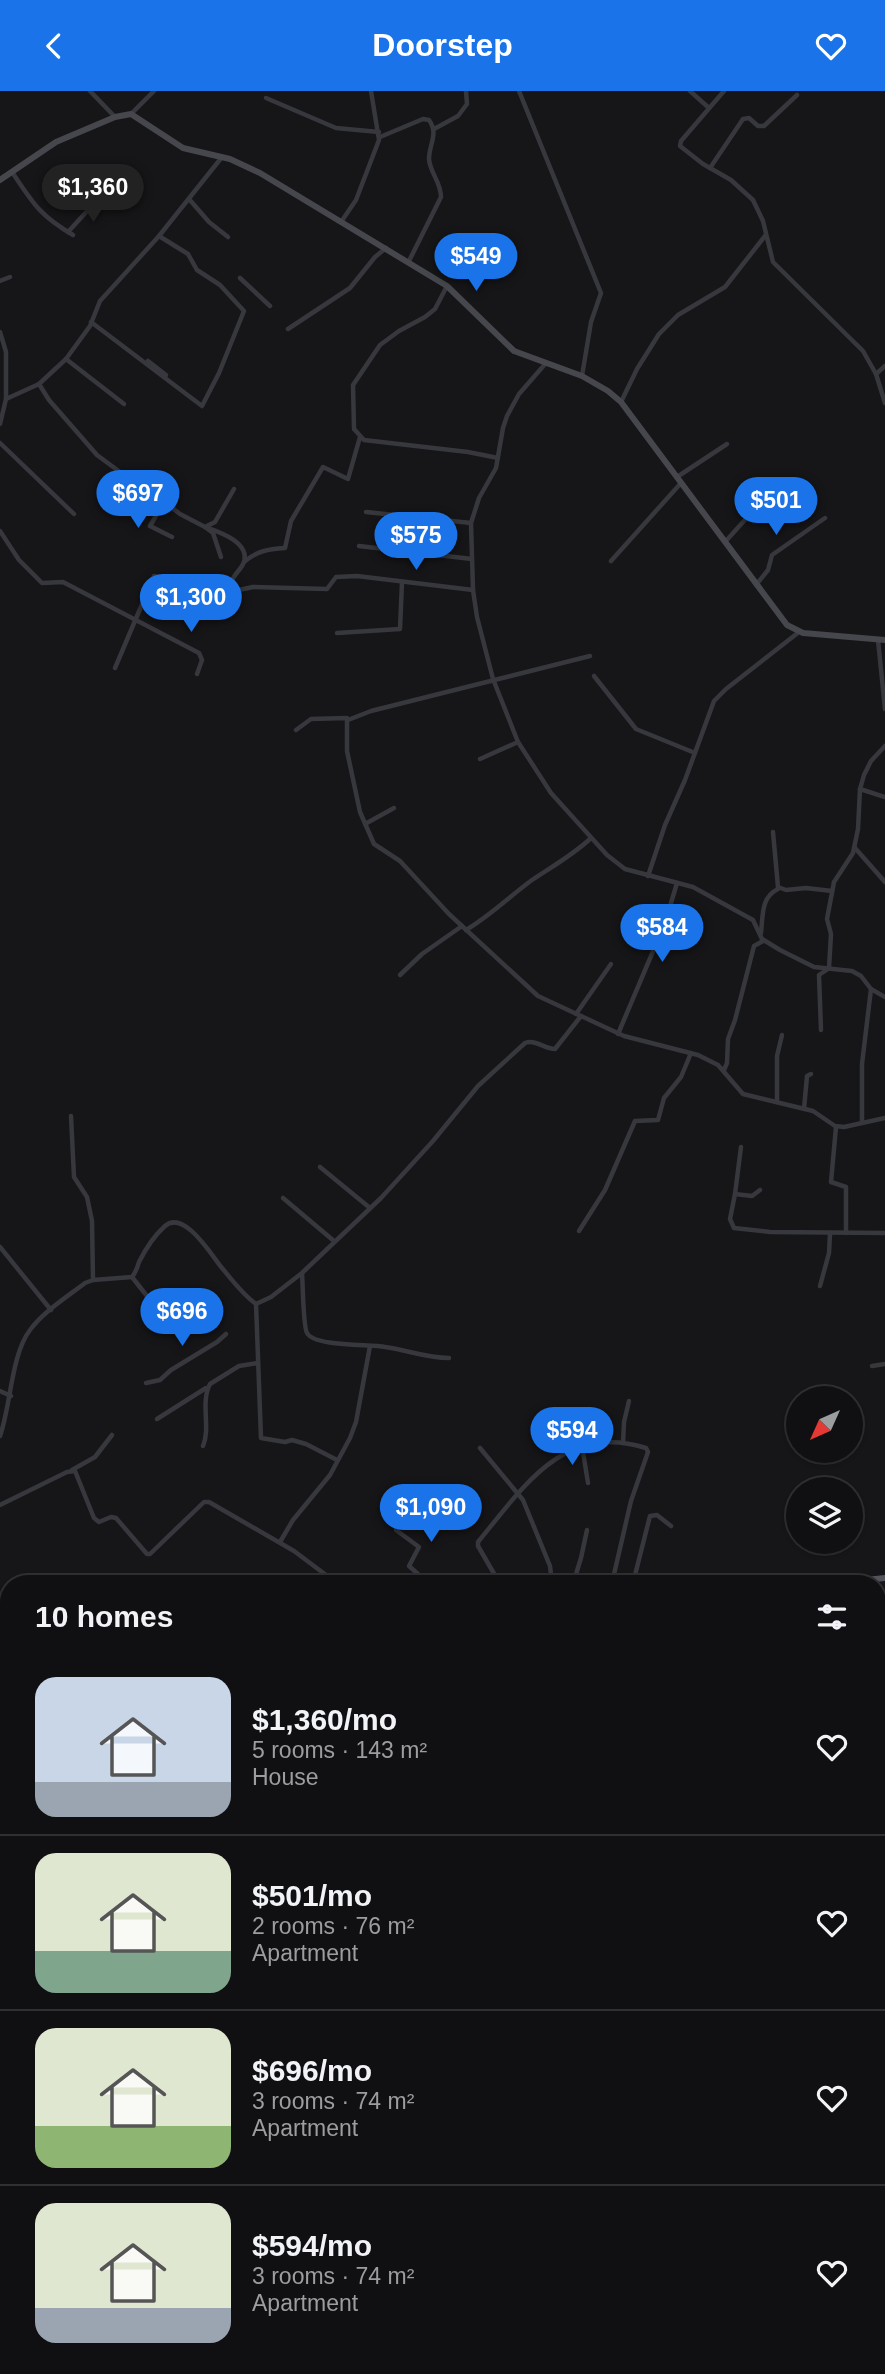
<!DOCTYPE html>
<meta charset="utf-8">
<style>
:root{--surface:#101012;--page:#19191b;--text:#f1f3f6;--muted:#9c9d9f;--line:#303032;--accent:#1a73e8}
body{margin:0;font-family:Arial,sans-serif;background:var(--page);color:var(--text);height:100vh;display:flex;flex-direction:column;font-size:26px;white-space:nowrap}
*{box-sizing:border-box;margin:0}
p{font-size:23px;color:var(--muted)}
.icon{flex:none;width:38px;height:38px;fill:none;stroke:currentColor;stroke-width:2;stroke-linecap:round;stroke-linejoin:round}
.map{position:relative;flex:1;overflow:hidden}
.side{position:absolute;left:0px;top:1484px;width:886px;height:800px;display:flex;flex-direction:column;background:var(--surface);border-radius:28px 28px 0 0;box-shadow:0 2px 5px #0004,0 0 0 2px var(--line)}
.side>*{flex:none}
.needle{width:46px;rotate:225deg}
.controls{position:absolute;left:786px;top:1295px;display:grid;gap:14px}
.controls a{display:grid;place-items:center;width:77px;height:77px;border-radius:50%;background:var(--surface);box-shadow:0 2px 5px #0004,0 0 0 2px var(--line);font-size:35px}
.price{position:absolute;translate:-50% -60px;padding:0 16px;border-radius:24px;background:var(--accent);color:#fff;font-size:23px;line-height:46px;filter:drop-shadow(0 2px 4px #0008)}
.price::after{content:'';position:absolute;left:50%;top:42px;width:21px;height:16px;margin-left:-10px;background:inherit;clip-path:polygon(0 0,100% 0,50% 100%)}
.price.active{background:#222;color:#fff}
ul{padding:0;list-style:none}
li{display:flex;align-items:center;gap:21px;height:175px;padding:0 35px}
li+li{border-top:2px solid var(--line)}
li span{display:grid;place-items:center;flex:none;width:196px;height:140px;border-radius:21px;color:#555}
li>.icon{margin-inline-start:auto}
span .icon{width:84px;height:84px;fill:#fffc;stroke-width:1}
li b{font-size:30px}
h2{display:flex;justify-content:space-between;align-items:center;height:84px;padding:0 35px;font-size:30px}
header{display:flex;justify-content:space-between;align-items:center;height:91px;padding:0 35px;background:var(--accent);color:#fff;font-size:32px;font-weight:700}
.map>svg:first-child{display:block}
.lines{fill:none;stroke-linecap:round;stroke-linejoin:round}
.street{stroke:#37383d;stroke-width:4.5}
.secondary{stroke:#45474d;stroke-width:6}
.primary{stroke:#53555c;stroke-width:6}
</style>
<header><svg class="icon" aria-label="back" viewBox="0 0 24 24"><path d="M15 5l-7 7 7 7"/></svg>Doorstep<svg class="icon" aria-label="heart" viewBox="0 0 24 24"><path d="M12 20l-8-8c-3-5 5-10 8-4 3-6 11-1 8 4z"/></svg></header>
<div class="map">
<svg width="885" height="2283" viewBox="0 0 885 2283">
<rect width="100%" height="100%" fill="#161618"/>
<g class="lines">
<g class="street">
<polyline points="90,0 115,26"/>
<polyline points="519,0 601,202 591,231 582,285"/>
<polyline points="690,0 709,17"/>
<polyline points="724,0 681,50 680,55 703,73 731,89 753,109 763,130 773,171 863,260 876,283 885,312"/>
<polyline points="266,7 336,37 379,41"/>
<polyline points="131,23 154,0"/>
<polyline points="434,38 458,25 467,13 466,0"/>
<path d="M380,46L423,28L429,29C439,43 429,53 429,68C430,82 441,91 441,106L409,170"/>
<polyline points="710,77 743,28 749,27 758,35 764,35 797,4"/>
<path d="M12,81C33,112 39,124 73,144"/>
<polyline points="189,108 209,131 228,146"/>
<polyline points="341,131 356,109 379,49 371,0"/>
<polyline points="68,141 99,107"/>
<polyline points="240,187 270,215"/>
<polyline points="0,190 10,186"/>
<polyline points="447,195 435,218 425,226 399,240 380,254 353,294 354,338 364,349 468,361 498,367"/>
<polyline points="91,231 202,315 219,282 244,220 220,194 197,179 188,163 159,145"/>
<polyline points="288,238 350,197 375,166 386,157"/>
<polyline points="0,241 6,261 6,308"/>
<polyline points="66,268 124,313"/>
<polyline points="148,270 166,284"/>
<polyline points="546,272 519,303 507,325 503,337 496,377 479,407 471,432 473,499 477,526 493,588 518,651 551,702 607,764 625,778 693,796 753,829 762,848 780,859 814,876 852,880 861,885 871,898 885,906"/>
<polyline points="876,283 885,275"/>
<polyline points="39,293 49,309 97,364 163,413 150,435 172,446"/>
<polyline points="621,311 637,278 659,243 678,224 725,196 765,145"/>
<polyline points="0,333 6,308 39,293 66,268 90,235 100,210 159,145 222,66"/>
<polyline points="0,352 74,423"/>
<polyline points="677,386 727,353"/>
<polyline points="163,413 167,413 180,423 205,436 215,431 234,398"/>
<polyline points="366,421 471,432"/>
<polyline points="0,440 19,469 42,492 63,491 199,562 202,569 197,583"/>
<polyline points="725,451 761,411 773,404"/>
<polyline points="359,455 472,468"/>
<path d="M221,466L213,442L205,436C219,441 250,451 244,471C240,482 227,486 234,500"/>
<polyline points="611,470 681,392"/>
<path d="M244,471C257,460 268,458 285,457L291,430L323,376L348,388L360,346"/>
<polyline points="756,494 768,479 772,464 825,427"/>
<polyline points="337,542 400,538 402,491"/>
<polyline points="878,549 885,618"/>
<path d="M115,577L154,485C178,489 192,515 215,517L234,500L253,496L327,498L336,486L357,485L473,499"/>
<polyline points="594,585 636,638 695,662"/>
<polyline points="348,629 371,620 590,565"/>
<polyline points="296,639 311,628 347,627 347,660 360,721 374,753 400,770 449,823 538,905 581,925"/>
<polyline points="480,668 518,651"/>
<polyline points="860,698 885,706"/>
<polyline points="365,733 394,717"/>
<polyline points="773,741 778,796 786,799 806,797 832,800"/>
<polyline points="855,757 885,791"/>
<polyline points="648,785 665,734 685,689 714,610 726,598 799,541"/>
<path d="M466,839C490,825 510,805 532,789C553,775 573,764 591,747"/>
<path d="M761,842C763,824 761,806 778,798V796"/>
<polyline points="829,877 831,843 827,828 834,791 853,762 858,738 860,698 864,684 871,670 885,655"/>
<polyline points="400,884 422,863 462,835"/>
<polyline points="576,923 611,873"/>
<polyline points="821,939 819,884 828,878"/>
<polyline points="618,943 665,832 677,792"/>
<polyline points="724,979 727,972 728,948 735,929 754,855 763,850"/>
<polyline points="777,1011 777,965 782,944"/>
<polyline points="804,1018 807,985 811,983"/>
<polyline points="71,1025 74,1086 87,1106 92,1130 93,1189"/>
<polyline points="862,1031 862,973 871,898"/>
<polyline points="836,1036 831,1091 846,1096 846,1142"/>
<polyline points="320,1076 370,1117"/>
<polyline points="760,1099 752,1105 735,1103 730,1128 734,1137 770,1141 885,1142"/>
<polyline points="735,1103 741,1056"/>
<polyline points="283,1107 334,1150"/>
<polyline points="579,1140 605,1099 635,1030 658,1029 664,1007 681,986 691,962"/>
<polyline points="0,1156 51,1219"/>
<path d="M302,1183C303,1193 303,1235 307,1242C315,1256 370,1253 385,1256C407,1259 426,1267 449,1267"/>
<polyline points="132,1186 158,1219"/>
<polyline points="820,1195 829,1162 830,1143"/>
<path d="M256,1213L271,1206L302,1182L381,1107L433,1050L478,995L525,952C536,948 544,958 555,958L581,925L624,945L698,964L718,974L743,1003L813,1020L835,1035L844,1036L885,1027"/>
<polyline points="872,1275 885,1273"/>
<polyline points="146,1292 160,1289 171,1279 217,1251 226,1243"/>
<polyline points="0,1300 11,1305"/>
<polyline points="157,1328 206,1297"/>
<path d="M0,1345C11,1314 11,1264 30,1239C44,1220 67,1206 85,1192L93,1189L132,1186C136,1181 137,1178 139,1171C145,1159 155,1144 165,1135C184,1118 212,1165 222,1177C232,1189 243,1204 256,1213L261,1347L285,1351L292,1349L306,1353L337,1369"/>
<polyline points="623,1352 624,1331 629,1310"/>
<path d="M203,1355C211,1336 200,1312 210,1293L239,1275L258,1272"/>
<polyline points="582,1355 588,1392"/>
<polyline points="480,1357 523,1409 550,1475 552,1492"/>
<polyline points="72,1379 95,1366 112,1344"/>
<polyline points="0,1414 67,1381 75,1380 94,1427 99,1431 111,1426 116,1427 147,1463 150,1463 204,1411 209,1411 294,1460 338,1493"/>
<polyline points="396,1439 419,1456 409,1475 429,1493"/>
<polyline points="280,1451 293,1429 330,1384 350,1347 356,1331 370,1255"/>
<polyline points="633,1492 650,1425 657,1424 671,1435"/>
<path d="M500,1493L478,1455V1451C524,1395 564,1331 646,1357L648,1361L631,1410L612,1492"/>
<polyline points="573,1493 581,1467 587,1439"/>
<polyline points="877,1588 881,1576 879,1535 885,1530"/>
<polyline points="0,1624 9,1627"/>
<polyline points="877,1711 885,1720"/>
<polyline points="877,1928 880,1929 885,1935"/>
<polyline points="880,1929 880,1919 885,1908"/>
<polyline points="0,2086 9,2082"/>
<polyline points="0,2094 9,2095"/>
<polyline points="877,2145 885,2142"/>
<polyline points="376,2275 380,2283"/>
<polyline points="447,2275 451,2283"/>
<polyline points="807,2275 818,2283"/>
<polyline points="32,2282 35,2283"/>
<polyline points="75,2283 81,2275"/>
<polyline points="483,2283 494,2275"/>
<polyline points="686,2283 694,2275"/>
</g>
<g class="secondary">
<polyline points="0,89 56,51 115,26 131,23 183,57 230,68 260,82 447,195 514,260 582,285 608,300 621,311 787,534 803,542 885,549"/>
<polyline points="0,2203 9,2206"/>
<polyline points="142,2275 150,2283"/>
<polyline points="308,2275 344,2283"/>
</g>
<g class="primary">
<polyline points="548,1493 583,1493"/>
<polyline points="599,1493 640,1493"/>
<path d="M668,1493C740,1483 813,1495 885,1487"/>
<polyline points="215,2283 218,2275"/>
</g>
</g>
</svg>
<div class="controls">
<a><svg class="needle" viewBox="-14 -14 28 28"><path d="M0-13l5 13h-10z" fill="#e53935"/><path d="M0 13l5-13h-10z" fill="#9c9d9f"/></svg></a>
<a><svg class="icon" aria-label="layers" viewBox="0 0 24 24"><path d="M12 4l9 5-9 5-9-5zM3 14l9 5 9-5"/></svg></a>
</div>
<b class="price active" style="left:93px;top:133px">$1,360</b>
<b class="price" style="left:476px;top:202px">$549</b>
<b class="price" style="left:138px;top:439px">$697</b>
<b class="price" style="left:776px;top:446px">$501</b>
<b class="price" style="left:416px;top:481px">$575</b>
<b class="price" style="left:191px;top:543px">$1,300</b>
<b class="price" style="left:662px;top:873px">$584</b>
<b class="price" style="left:182px;top:1257px">$696</b>
<b class="price" style="left:572px;top:1376px">$594</b>
<b class="price" style="left:431px;top:1453px">$1,090</b>
<section class="side">
<h2>10 homes<svg class="icon" aria-label="filters" viewBox="0 0 24 24"><path d="M4 7h16M4 17h16"/><circle cx="9" cy="7" r="2"/><circle cx="15" cy="17" r="2"/></svg></h2>
<ul>
<li><span style="background:linear-gradient(#c9d6e8 75%,#9aa5b1 0)"><svg class="icon" aria-label="home" viewBox="0 0 24 24"><path d="M3 11l9-7 9 7M6 9v11h12V9"/></svg></span><div><b>$1,360/mo</b><p>5 rooms · 143 m²</p><p>House</p></div><svg class="icon" aria-label="heart" viewBox="0 0 24 24"><path d="M12 20l-8-8c-3-5 5-10 8-4 3-6 11-1 8 4z"/></svg></li>
<li><span style="background:linear-gradient(#dfe7d0 70%,#7fa58c 0)"><svg class="icon" aria-label="home" viewBox="0 0 24 24"><path d="M3 11l9-7 9 7M6 9v11h12V9"/></svg></span><div><b>$501/mo</b><p>2 rooms · 76 m²</p><p>Apartment</p></div><svg class="icon" aria-label="heart" viewBox="0 0 24 24"><path d="M12 20l-8-8c-3-5 5-10 8-4 3-6 11-1 8 4z"/></svg></li>
<li><span style="background:linear-gradient(#dfe7d0 70%,#8fb573 0)"><svg class="icon" aria-label="home" viewBox="0 0 24 24"><path d="M3 11l9-7 9 7M6 9v11h12V9"/></svg></span><div><b>$696/mo</b><p>3 rooms · 74 m²</p><p>Apartment</p></div><svg class="icon" aria-label="heart" viewBox="0 0 24 24"><path d="M12 20l-8-8c-3-5 5-10 8-4 3-6 11-1 8 4z"/></svg></li>
<li><span style="background:linear-gradient(#dfe7d0 75%,#9aa5b1 0)"><svg class="icon" aria-label="home" viewBox="0 0 24 24"><path d="M3 11l9-7 9 7M6 9v11h12V9"/></svg></span><div><b>$594/mo</b><p>3 rooms · 74 m²</p><p>Apartment</p></div><svg class="icon" aria-label="heart" viewBox="0 0 24 24"><path d="M12 20l-8-8c-3-5 5-10 8-4 3-6 11-1 8 4z"/></svg></li>
</ul>
</section>
</div>
